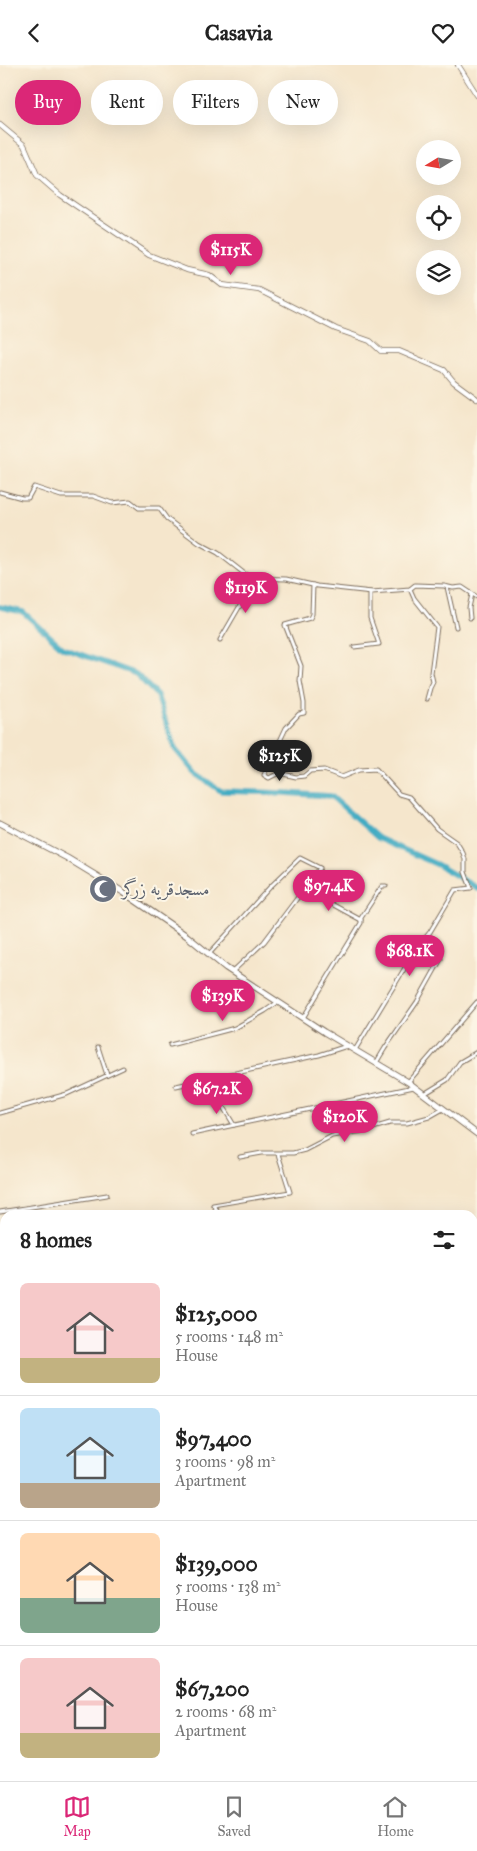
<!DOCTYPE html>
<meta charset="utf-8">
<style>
:root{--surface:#fff;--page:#f2f2f2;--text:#222;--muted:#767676;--line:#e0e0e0;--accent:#db2777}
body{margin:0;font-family:"IM FELL Great Primer",Amiri,serif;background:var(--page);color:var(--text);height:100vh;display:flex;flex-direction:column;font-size:19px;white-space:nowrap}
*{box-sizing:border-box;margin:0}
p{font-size:16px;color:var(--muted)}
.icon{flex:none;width:28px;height:28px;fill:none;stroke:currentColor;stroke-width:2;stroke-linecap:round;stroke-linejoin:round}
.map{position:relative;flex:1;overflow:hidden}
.panel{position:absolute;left:0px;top:1145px;width:478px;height:571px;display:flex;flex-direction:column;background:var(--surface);border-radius:15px 15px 0 0;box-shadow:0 5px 20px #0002}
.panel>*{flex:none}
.banner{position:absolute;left:15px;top:15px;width:448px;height:45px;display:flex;gap:10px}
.needle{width:32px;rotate:259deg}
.controls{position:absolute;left:416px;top:75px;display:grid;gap:10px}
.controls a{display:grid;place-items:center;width:45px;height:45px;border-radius:50%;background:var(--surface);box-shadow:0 5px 20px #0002;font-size:25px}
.price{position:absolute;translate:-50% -42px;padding:0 11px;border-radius:18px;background:var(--accent);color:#fff;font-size:16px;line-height:32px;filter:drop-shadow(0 1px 2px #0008)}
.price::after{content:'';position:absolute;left:50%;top:30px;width:15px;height:11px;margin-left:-8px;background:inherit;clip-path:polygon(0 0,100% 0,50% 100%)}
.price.selected{background:#222;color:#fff}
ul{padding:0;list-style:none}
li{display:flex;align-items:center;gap:15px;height:125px;padding:0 20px}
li+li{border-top:1px solid var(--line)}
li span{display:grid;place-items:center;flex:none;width:140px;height:100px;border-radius:8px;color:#555}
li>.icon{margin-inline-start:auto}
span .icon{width:60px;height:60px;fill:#fffc;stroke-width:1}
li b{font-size:21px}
h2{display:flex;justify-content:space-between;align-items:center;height:60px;padding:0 20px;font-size:21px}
.chip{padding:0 18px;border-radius:22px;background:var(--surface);box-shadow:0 5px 20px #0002;font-size:18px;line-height:45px}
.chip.selected{background:var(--accent);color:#fff}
header{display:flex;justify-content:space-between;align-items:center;height:65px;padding:0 20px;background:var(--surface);font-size:22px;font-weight:700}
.dock{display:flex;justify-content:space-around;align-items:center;height:70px;border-top:1px solid var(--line);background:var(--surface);font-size:14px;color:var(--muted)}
.dock a{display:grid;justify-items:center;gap:2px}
.dock .selected{color:var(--accent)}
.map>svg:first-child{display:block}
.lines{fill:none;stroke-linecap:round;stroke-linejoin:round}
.stream{stroke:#43acc3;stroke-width:1}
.river{stroke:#43acc3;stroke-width:5.5}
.street-casing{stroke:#7c6c5b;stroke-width:5}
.secondary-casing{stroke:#7c6c5b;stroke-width:6}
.highway-casing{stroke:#7c6c5b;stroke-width:7}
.street{stroke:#fff;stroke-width:3}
.secondary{stroke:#fff;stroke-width:4.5}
.highway{stroke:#fff;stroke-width:5}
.labels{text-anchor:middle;stroke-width:4;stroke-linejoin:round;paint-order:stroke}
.worship-label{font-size:18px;fill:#5b616d;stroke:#fcf5e5;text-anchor:start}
</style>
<header><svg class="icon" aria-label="back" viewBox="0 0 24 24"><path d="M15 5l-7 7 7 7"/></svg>Casavia<svg class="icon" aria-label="heart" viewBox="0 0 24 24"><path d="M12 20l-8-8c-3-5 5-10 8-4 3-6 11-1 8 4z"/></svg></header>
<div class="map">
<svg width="477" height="1716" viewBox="0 0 477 1716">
<rect width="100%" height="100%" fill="#fcf5e5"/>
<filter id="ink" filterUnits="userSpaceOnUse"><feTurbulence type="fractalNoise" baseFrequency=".02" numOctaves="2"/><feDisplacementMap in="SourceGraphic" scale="10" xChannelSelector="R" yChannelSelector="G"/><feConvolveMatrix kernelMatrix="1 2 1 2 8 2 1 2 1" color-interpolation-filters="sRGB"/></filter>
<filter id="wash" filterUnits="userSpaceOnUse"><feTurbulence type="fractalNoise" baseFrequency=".0096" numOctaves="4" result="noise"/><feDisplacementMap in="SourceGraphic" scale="20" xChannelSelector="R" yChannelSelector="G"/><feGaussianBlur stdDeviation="1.12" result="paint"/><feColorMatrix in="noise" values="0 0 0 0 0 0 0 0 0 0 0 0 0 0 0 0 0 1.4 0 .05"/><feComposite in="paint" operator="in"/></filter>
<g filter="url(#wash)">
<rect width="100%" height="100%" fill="#f5e6cc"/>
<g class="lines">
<g class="stream">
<polyline points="0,1452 5,1448"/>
<polyline points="472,1549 477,1550"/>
</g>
<polyline class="river" points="0,542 23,547 63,583 136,609 157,630 175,684 195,708 221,726 284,728 331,731 378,773 438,800 477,823"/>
</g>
</g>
<g filter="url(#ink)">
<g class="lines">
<g class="street-casing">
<g id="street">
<polyline points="0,427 22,433 28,433 34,422 61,431 93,431 112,438 130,436 139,443 159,443 167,454 199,478 218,488 250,513 286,514 317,521 372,527 410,524 415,520 444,521 453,523 462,522 477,532"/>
<polyline points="313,520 312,549 310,553 285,560 301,601 300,616 304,638 304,648 299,649 286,663 264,710 269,713 279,708 296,712 304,711 310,706 324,705 342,712 359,705 376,704 399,729 409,732 437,764 457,778 463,788 465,794 465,807 471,823 455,825 430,867 417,883 355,985"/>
<polyline points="447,522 456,562"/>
<polyline points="410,524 414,533 437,562 431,608 433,617 430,623 427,634"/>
<polyline points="470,553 469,543 472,529"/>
<polyline points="220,575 241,539 234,528 250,513"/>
<polyline points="354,582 379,579 370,553 370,527"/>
<polyline points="304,824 361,855"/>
<polyline points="209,889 271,821 300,793 320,803 264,877 232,907"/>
<polyline points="303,953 361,858 361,853 382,821 386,821"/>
<polyline points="170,980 235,963 265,946 278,937"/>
<polyline points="98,982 107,1010"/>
<polyline points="376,998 385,983 417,937 441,894"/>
<polyline points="408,1017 477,937"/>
<polyline points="176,1021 319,990 347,981"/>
<polyline points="424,1029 447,1015 460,997 477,987"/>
<polyline points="217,1032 234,1060"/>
<polyline points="0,1048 67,1029 123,1003"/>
<polyline points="192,1069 414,1022"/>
<polyline points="240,1092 262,1088 293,1088 305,1085 332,1071 363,1066 390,1058 407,1058 429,1052 443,1044"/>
<polyline points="0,1147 107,1130"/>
<polyline points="221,1150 213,1140 290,1127 278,1089"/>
<polyline points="472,1170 477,1171"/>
<polyline points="0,1184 5,1194"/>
<polyline points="0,1201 5,1200"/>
<polyline points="0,1294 5,1294"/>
<polyline points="472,1305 477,1305"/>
<polyline points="472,1354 476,1360 472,1364"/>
<polyline points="472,1372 477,1372"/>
<polyline points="472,1463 475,1464 477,1490"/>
<polyline points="26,1711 31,1716"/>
<polyline points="75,1711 82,1716"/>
<polyline points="96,1711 104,1716"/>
<polyline points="123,1711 132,1716"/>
<polyline points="245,1711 247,1716"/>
<polyline points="56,1716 59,1711"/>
<polyline points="111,1716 119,1711"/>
</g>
</g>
<g class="secondary-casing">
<g id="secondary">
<polyline points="458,0 477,30"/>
<polyline points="0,60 24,80 37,110 60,130 149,190 187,205 209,210 222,220 259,225 336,264 370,276 381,286 399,286 444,305 454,317 477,334"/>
<polyline points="0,1578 5,1583"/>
<polyline points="157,1711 165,1716"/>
</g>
</g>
<g class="highway-casing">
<polyline id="highway" points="0,758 67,793 123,827 187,871 226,903 324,967 408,1017 477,1069"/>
</g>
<use href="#street" class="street"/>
<use href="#secondary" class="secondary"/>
<use href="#highway" class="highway"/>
</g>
</g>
<defs>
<g id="mosque-disc" transform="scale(1.4375)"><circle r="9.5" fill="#6b7280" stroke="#fcf5e5"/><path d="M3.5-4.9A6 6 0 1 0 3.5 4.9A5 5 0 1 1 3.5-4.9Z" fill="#fff"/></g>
</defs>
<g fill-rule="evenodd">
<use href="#mosque-disc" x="103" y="824"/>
</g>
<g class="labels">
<g class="worship-label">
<text x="122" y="830">مسجدقریه زرگر</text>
</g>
</g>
</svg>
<div class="controls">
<a><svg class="needle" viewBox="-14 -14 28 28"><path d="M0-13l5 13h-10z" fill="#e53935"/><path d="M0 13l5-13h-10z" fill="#767676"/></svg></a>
<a><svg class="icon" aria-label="locate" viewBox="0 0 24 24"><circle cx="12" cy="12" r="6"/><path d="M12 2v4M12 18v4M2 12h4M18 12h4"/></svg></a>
<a><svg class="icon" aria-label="layers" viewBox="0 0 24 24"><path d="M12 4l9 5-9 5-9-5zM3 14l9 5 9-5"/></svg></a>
</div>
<b class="price" style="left:231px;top:211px">$115K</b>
<b class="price" style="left:246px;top:549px">$119K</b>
<b class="price selected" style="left:280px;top:717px">$125K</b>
<b class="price" style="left:329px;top:847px">$97.4K</b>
<b class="price" style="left:410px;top:912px">$68.1K</b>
<b class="price" style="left:223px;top:957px">$139K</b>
<b class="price" style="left:217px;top:1050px">$67.2K</b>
<b class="price" style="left:345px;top:1078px">$120K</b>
<div class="banner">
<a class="chip selected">Buy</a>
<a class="chip">Rent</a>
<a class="chip">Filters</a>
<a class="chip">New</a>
</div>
<section class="panel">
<h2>8 homes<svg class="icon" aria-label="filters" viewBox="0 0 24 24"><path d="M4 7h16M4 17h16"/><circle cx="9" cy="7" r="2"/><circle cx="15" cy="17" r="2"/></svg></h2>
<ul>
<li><span style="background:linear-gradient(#f6c9c9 75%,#c2b280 0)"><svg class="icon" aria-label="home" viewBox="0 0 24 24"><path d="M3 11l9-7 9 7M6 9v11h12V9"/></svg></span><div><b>$125,000</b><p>5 rooms · 148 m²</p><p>House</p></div></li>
<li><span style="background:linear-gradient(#bfe0f5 75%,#b9a48a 0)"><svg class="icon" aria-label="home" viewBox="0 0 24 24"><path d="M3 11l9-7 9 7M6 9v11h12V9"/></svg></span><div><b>$97,400</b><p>3 rooms · 98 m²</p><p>Apartment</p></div></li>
<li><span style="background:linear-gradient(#ffd9b3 65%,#7fa58c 0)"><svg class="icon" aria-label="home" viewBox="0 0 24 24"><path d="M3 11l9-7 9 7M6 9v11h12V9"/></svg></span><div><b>$139,000</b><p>5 rooms · 138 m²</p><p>House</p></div></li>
<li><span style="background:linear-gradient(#f6c9c9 75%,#c2b280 0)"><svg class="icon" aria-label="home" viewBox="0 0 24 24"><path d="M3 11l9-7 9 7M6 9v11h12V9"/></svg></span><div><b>$67,200</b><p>2 rooms · 68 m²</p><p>Apartment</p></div></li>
</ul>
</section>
</div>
<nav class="dock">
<a class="selected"><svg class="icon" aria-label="map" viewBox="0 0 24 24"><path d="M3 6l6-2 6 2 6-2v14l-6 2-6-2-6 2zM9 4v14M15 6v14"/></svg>Map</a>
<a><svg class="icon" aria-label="saved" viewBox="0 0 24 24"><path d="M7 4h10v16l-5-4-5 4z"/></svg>Saved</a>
<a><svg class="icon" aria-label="home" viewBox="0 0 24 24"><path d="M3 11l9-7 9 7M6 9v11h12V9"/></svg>Home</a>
</nav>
